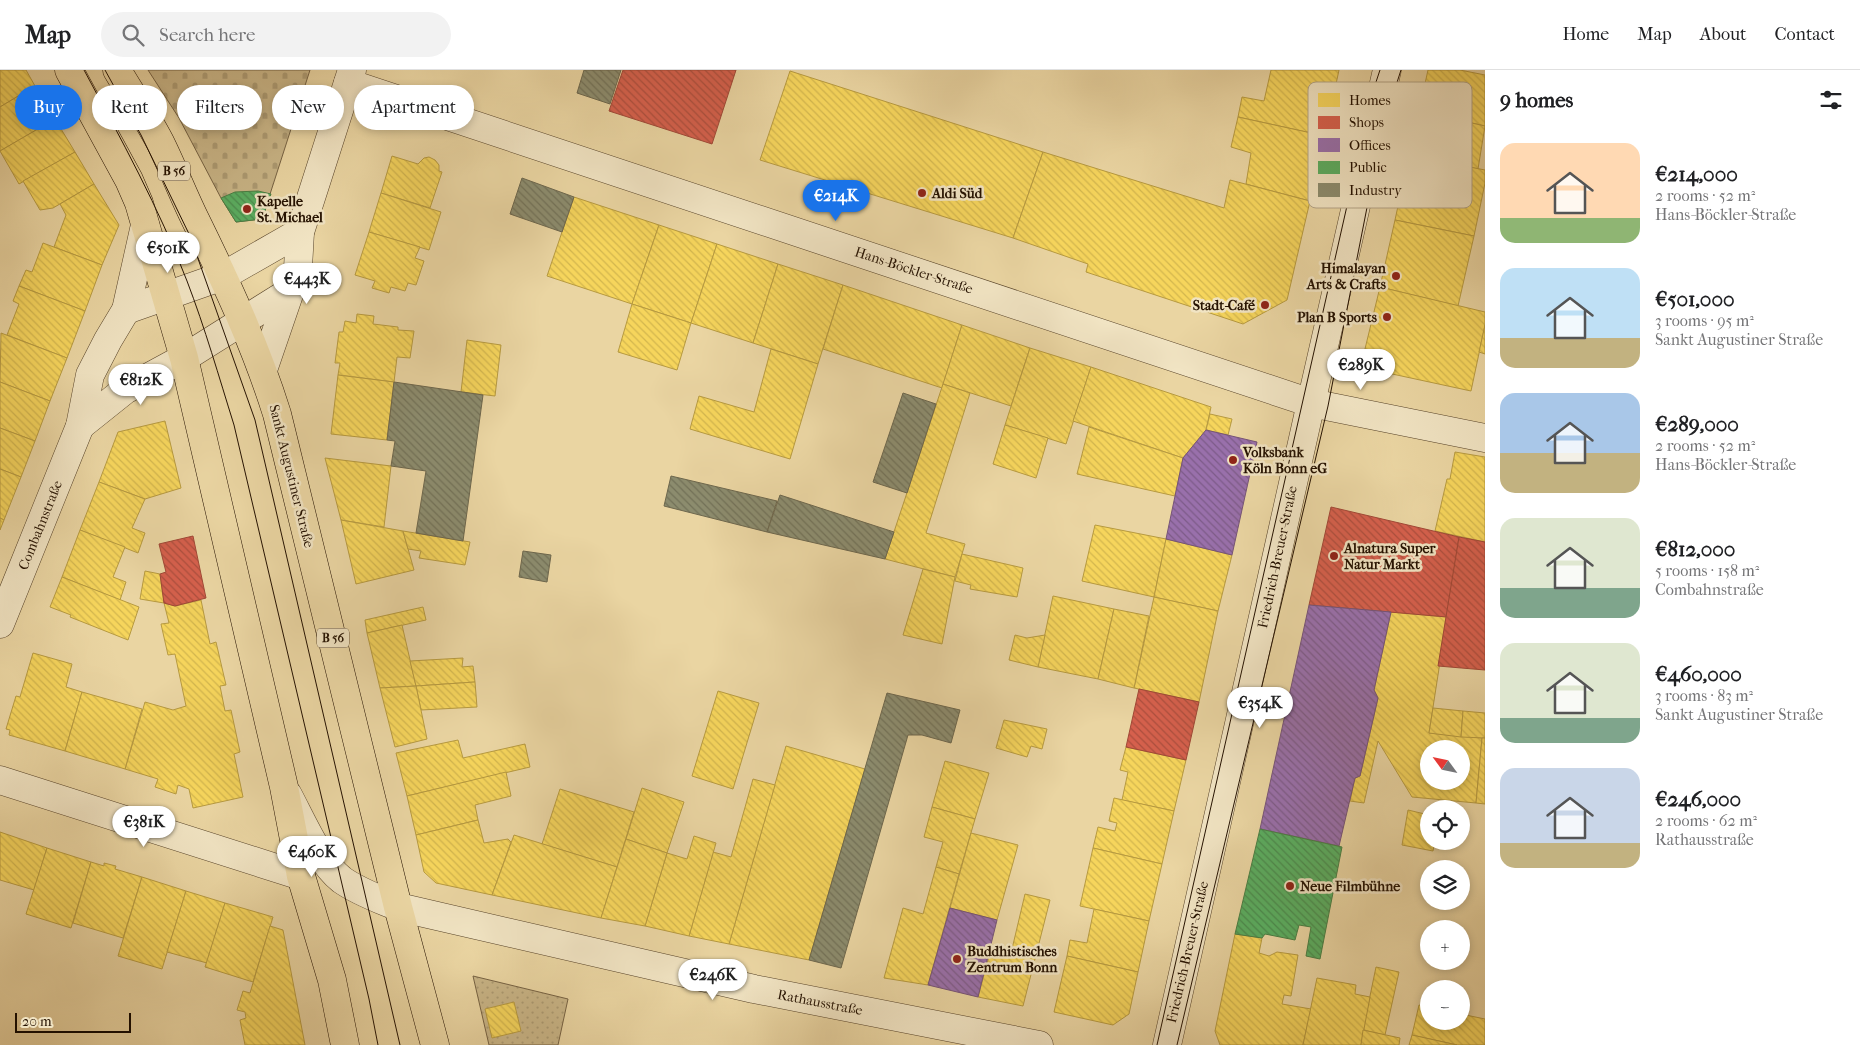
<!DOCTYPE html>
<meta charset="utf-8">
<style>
:root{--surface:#fff;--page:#f2f2f2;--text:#202124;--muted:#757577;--line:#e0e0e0;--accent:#1a73e8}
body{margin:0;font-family:"IM FELL French Canon",serif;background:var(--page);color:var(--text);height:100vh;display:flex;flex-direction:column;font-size:19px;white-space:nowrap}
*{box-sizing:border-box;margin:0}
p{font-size:16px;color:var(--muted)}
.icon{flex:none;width:28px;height:28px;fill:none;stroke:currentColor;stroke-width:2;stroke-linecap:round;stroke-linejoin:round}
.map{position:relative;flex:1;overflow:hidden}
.panel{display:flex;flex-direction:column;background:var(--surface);width:375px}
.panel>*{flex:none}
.top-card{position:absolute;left:15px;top:15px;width:475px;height:45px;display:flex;gap:10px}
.needle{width:32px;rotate:303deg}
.controls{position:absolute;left:1420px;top:670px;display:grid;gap:10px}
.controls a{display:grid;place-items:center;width:50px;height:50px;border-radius:50%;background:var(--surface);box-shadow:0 2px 8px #0003;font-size:25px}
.scale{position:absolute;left:15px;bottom:12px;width:116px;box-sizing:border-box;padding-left:5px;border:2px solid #241100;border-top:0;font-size:14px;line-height:18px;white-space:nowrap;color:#241100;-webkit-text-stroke:4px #f1e4c3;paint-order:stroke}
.price{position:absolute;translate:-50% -42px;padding:0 11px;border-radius:18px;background:#fff;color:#222;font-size:16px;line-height:32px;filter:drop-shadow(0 1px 2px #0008)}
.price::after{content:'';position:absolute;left:50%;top:30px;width:15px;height:11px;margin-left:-8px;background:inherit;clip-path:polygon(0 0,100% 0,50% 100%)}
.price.on{background:var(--accent);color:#fff}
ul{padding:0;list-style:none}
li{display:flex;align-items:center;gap:15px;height:125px;padding:0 15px}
li span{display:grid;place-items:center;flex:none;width:140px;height:100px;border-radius:15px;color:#555}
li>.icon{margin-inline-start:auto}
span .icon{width:60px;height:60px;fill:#fffc;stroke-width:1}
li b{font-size:21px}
h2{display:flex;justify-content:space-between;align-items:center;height:60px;padding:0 15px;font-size:21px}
.tag{padding:0 18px;border-radius:22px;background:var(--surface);box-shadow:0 2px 8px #0003;font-size:18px;line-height:45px}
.tag.on{background:var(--accent);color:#fff}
header{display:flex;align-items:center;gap:30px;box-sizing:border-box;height:70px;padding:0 25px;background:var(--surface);border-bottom:1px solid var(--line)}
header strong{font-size:24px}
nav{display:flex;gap:28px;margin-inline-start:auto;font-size:18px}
.search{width:350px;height:45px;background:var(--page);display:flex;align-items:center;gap:12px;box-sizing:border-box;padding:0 18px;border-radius:28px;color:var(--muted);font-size:19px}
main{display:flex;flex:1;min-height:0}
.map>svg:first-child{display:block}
.grass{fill:url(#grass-dots);stroke:#766243}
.cemetery{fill:url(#cemetery-stones);stroke:#766243}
.homes{fill:url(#homes-back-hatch);stroke:#b79a40;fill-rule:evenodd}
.shops{fill:url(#shops-back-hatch);stroke:#a14836}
.offices{fill:url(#offices-back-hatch);stroke:#765478}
.public{fill:url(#public-back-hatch);stroke:#4a7f44}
.industry{fill:url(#industry-back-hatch);stroke:#6d674d}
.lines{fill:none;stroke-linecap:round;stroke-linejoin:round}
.minor-casing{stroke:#564228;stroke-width:29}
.major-casing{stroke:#241100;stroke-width:29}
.minor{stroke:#f1e4c3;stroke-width:28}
.major{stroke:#ead5a2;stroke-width:28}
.tram{stroke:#241100;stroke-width:1}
.poi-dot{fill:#8f2418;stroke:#f1e4c3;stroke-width:2}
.labels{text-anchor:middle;stroke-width:5;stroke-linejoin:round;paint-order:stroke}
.shield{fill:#f1e4c3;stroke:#62503a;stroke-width:1}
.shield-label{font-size:12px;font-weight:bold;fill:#241100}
.poi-label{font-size:14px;font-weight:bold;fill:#241100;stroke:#f1e4c3;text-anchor:start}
.street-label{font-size:14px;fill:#241100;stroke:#f1e4c3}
.key{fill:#f1e4c3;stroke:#b4a588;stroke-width:1}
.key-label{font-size:14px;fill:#241100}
</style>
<header>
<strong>Map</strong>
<div class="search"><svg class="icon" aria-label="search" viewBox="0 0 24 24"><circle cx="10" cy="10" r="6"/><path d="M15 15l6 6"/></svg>Search here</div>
<nav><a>Home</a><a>Map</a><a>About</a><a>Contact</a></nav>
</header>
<main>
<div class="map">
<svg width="1485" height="975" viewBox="0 0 1485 975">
<defs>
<pattern id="grass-dots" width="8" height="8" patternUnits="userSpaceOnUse" patternTransform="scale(1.25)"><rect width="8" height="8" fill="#c8b486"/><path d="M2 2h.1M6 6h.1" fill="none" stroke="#ac9a72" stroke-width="1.8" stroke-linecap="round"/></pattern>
<pattern id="cemetery-stones" width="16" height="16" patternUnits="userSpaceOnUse" patternTransform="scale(1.25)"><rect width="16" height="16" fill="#c8b486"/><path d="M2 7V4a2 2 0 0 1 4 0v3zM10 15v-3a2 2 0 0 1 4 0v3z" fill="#ac9a72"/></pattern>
<pattern id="homes-back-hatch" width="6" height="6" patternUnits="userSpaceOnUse" patternTransform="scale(1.25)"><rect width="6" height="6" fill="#f6d55c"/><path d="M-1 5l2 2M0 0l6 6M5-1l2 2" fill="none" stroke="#d3b64e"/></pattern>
<pattern id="shops-back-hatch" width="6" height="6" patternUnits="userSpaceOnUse" patternTransform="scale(1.25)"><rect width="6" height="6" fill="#d6604d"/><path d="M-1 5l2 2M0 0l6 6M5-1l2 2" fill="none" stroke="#ad4e3e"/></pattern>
<pattern id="offices-back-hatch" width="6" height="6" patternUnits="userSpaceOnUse" patternTransform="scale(1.25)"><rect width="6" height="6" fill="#9970ab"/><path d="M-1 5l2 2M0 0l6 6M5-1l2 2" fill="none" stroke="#7d5b89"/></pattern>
<pattern id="public-back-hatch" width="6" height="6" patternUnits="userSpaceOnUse" patternTransform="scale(1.25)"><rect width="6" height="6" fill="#5aae61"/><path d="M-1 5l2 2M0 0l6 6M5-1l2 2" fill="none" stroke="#4a8c4e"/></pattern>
<pattern id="industry-back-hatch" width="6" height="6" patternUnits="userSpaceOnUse" patternTransform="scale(1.25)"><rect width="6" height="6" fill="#8c8c6e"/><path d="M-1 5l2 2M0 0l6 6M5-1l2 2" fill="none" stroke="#727158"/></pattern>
</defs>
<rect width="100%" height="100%" fill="#ead5a2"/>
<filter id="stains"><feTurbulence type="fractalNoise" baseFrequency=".004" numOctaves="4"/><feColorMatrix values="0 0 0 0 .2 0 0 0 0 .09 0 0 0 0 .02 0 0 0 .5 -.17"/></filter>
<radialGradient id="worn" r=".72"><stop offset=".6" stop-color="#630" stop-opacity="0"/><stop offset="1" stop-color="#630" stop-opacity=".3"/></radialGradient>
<polygon class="grass" points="473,906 568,929 558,975 489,975"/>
<polygon class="cemetery" points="148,0 310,0 262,149 236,152 221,128 179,48"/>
<g class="homes">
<polygon points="0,0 26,0 35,16 0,37"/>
<polygon points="1271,0 1339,0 1325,66 1238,47 1242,27 1264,31"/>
<polygon points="1428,0 1460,0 1485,5 1485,56 1419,41"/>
<polygon points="790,1 1043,82 1013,168 760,90"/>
<polygon points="35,16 55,49 0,81 0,37"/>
<polygon points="1419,41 1485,56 1478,99 1409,85"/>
<polygon points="1238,47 1325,66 1310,131 1246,114 1251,83 1231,77"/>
<polygon points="55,49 75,82 19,114 0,81"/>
<polygon points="75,82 94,114 53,138 40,140 23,111"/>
<polygon points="1043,82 1224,138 1230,110 1310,131 1287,230 1243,254 1086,202 1088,194 1013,168"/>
<polygon points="1409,85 1485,100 1485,113 1474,166 1395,150"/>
<polygon points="392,86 418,94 424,88 429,87 435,90 439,95 439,101 442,102 430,138 381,123"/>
<polygon points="94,114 119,155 102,195 54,177 66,145 60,134"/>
<polygon points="381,123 441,142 429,180 369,162"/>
<polygon points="574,127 659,155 632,234 547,206"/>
<polygon points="1395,150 1474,166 1458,236 1380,217"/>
<polygon points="659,155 717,174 691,253 632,234"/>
<polygon points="369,162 420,177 415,188 424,191 416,215 408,213 405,221 391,217 389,223 372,218 375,211 355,205"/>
<polygon points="43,173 102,195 85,241 19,216 26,200 32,202"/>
<polygon points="717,174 778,194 753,273 691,253"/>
<polygon points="778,194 843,215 818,294 753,273"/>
<polygon points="843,215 962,255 942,318 823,279"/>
<polygon points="19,216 85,241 67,288 7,265 19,234 13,231"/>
<polygon points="1380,217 1485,242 1485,255 1471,321 1383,302 1386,287 1364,283"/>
<polygon points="632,234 691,253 677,300 618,282"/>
<polygon points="357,244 374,246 373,254 398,257 398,260 414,261 410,288 397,287 394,312 338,305 340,293 335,293 339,262 343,262 345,251 356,253"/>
<polygon points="962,255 1030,278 1011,336 943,314"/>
<polygon points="1485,255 1485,284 1479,282"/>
<polygon points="1,263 67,288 50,331 0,312"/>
<polygon points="467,270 501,275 495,326 461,322"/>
<polygon points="1030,278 1091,297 1066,374 1005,355"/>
<polygon points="771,279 818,294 790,389 690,359 699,326 754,342"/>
<polygon points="1091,297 1211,337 1206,360 1183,388 1073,351"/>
<polygon points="338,305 394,312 387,370 331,364"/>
<polygon points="0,312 50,331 35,371 0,358"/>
<polygon points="943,314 970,323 926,463 965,474 955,507 885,489"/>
<polygon points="1210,344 1232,349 1228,365 1206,360"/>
<polygon points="165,351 181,418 145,429 99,412 118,362"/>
<polygon points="1005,355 1048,368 1036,408 993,394"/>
<polygon points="1089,357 1183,388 1175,426 1077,404"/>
<polygon points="0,358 35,371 21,407 0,399"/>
<polygon points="1455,382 1485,387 1485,472 1435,461 1447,409 1450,409"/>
<polygon points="325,388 391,396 384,457 341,450"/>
<polygon points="0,399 21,407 4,450 0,448"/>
<polygon points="99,412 145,429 132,458 145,463 138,483 80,460"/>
<polygon points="0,448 4,450 0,460"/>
<polygon points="341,450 403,461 414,500 356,514"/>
<polygon points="1095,455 1166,469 1154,527 1082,511"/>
<polygon points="80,460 125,477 113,507 126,512 120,530 62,507"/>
<polygon points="403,461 470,472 465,495 419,488 421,481 408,479"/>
<polygon points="1166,469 1232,485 1218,541 1154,527"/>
<polygon points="962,484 1023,498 1017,527 970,519 971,515 955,511"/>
<polygon points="923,499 955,507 942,574 903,565"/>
<polygon points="145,501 160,504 164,533 140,529"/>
<polygon points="62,507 139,537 128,570 70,547 71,545 50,537"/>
<polygon points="1053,526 1114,539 1098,609 1038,597"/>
<polygon points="1154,527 1218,541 1199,632 1134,618"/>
<polygon points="201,530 210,574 216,572 226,615 220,616 225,641 231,640 240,682 234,684 243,727 193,738 189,719 178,715 176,724 155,717 158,709 125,699 145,632 173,640 186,636 175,584 168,585 161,554 169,553 164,533 175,536"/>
<polygon points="423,537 426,550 367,563 365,550"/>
<polygon points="1114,539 1149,546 1134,618 1098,609"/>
<path d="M1391,542L1447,547L1429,663L1482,668L1476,733L1412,727L1378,671L1364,733L1350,731L1355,708L1360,706L1378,628L1374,620ZM1429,679H1461V711H1429Z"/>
<polygon points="402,555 416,616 380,618 367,563"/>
<polygon points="1015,565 1027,568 1045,565 1038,597 1009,590"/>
<polygon points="33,583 72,594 66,617 82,622 65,681 9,665 10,660 6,659 16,626 20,627"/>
<polygon points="463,588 462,597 473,596 475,612 416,616 410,591"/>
<polygon points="475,612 477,637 421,640 416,616"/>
<polygon points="416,616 427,669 395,677 380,618"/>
<polygon points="718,621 759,633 733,719 692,706"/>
<polygon points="82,622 142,639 125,699 65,681"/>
<polygon points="1433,638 1463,641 1461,667 1429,663"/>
<polygon points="1463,641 1485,643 1485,668 1461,667"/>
<polygon points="1004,650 1047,659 1042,679 1031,676 1027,687 996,678"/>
<polygon points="1482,668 1485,668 1485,734 1476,733"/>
<polygon points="458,670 463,688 525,674 530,697 407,726 396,683"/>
<polygon points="786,676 865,699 809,890 729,874"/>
<polygon points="1126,677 1186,690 1174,741 1122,730 1128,702 1120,700"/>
<polygon points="945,691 989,703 975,749 932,737"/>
<polygon points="506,702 511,726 475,735 478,750 416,765 407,726"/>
<polygon points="753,709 775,715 729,874 689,866 713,782 731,787"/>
<polygon points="642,718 684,732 667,783 626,769"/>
<polygon points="560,719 634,742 617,797 542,774"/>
<polygon points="1114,728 1174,741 1162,794 1093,778 1098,757 1115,761 1117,753 1109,751"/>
<polygon points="932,737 975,749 959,804 936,797 943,772 924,767"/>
<polygon points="1408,740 1429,745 1429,771 1435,771 1433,781 1402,775"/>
<polygon points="478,750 484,773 508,769 511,772 492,825 436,813 424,802 416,765"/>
<polygon points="0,762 47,778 34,820 0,810"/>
<polygon points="971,763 1018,775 997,850 950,838"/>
<polygon points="514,765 617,797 601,848 492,825"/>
<polygon points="694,766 716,773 689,866 645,856 667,783 687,789"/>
<polygon points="626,769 667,783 645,856 601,848"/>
<polygon points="47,778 91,792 71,858 26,844"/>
<polygon points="1093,778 1162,794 1149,851 1080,836"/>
<polygon points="91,792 104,796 104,793 116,796 115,799 142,807 123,868 73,853"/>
<polygon points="936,797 959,804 928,915 884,908 903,838 923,844"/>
<polygon points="142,807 186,821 162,899 118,886"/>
<polygon points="186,821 225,833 207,893 167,882"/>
<polygon points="1025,824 1050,830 1023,936 978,927 992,875 1012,879"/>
<polygon points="225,833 273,847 253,912 205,897"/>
<polygon points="1094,839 1149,851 1138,902 1067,886 1070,870 1087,873"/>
<polygon points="270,856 283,860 305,975 245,975 240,950 246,948 245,942 237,940 243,921 250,923"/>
<polygon points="1235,864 1262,868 1259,883 1269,886 1277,882 1298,885 1291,926 1284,925 1282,934 1311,939 1303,975 1220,975 1215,961"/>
<polygon points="1067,886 1138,902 1129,944 1113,955 1054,942"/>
<polygon points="1376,897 1399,902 1385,965 1363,960"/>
<polygon points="1317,908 1356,915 1355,924 1370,927 1361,975 1303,975"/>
<polygon points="514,932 521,961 492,968 485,939"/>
<polygon points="1419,935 1429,937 1429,951 1461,951 1461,944 1485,949 1485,975 1457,975 1412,965"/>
<polygon points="1363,960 1400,968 1399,975 1361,975"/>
<polygon points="1412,965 1457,975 1409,975"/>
</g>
<g class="shops">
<polygon points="623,0 736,0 712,74 609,41"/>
<polygon points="1331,437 1459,467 1447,547 1309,535"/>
<polygon points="193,466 206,528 175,536 164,533 160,504 166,502 159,474"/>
<polygon points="1459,467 1485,472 1485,600 1438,596"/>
<polygon points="1139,619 1199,632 1186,690 1126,677"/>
</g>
<g class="offices">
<polygon points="1206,360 1257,372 1232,485 1166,469 1183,388"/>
<polygon points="1309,535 1391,542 1374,620 1378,628 1360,706 1355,708 1339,776 1260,759"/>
<polygon points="950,838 997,850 978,927 928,915"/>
</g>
<g class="public">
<polygon points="258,121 271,124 262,149 236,152 221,128 235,122"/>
<polygon points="1260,759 1342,777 1320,889 1306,886 1311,857 1299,855 1295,870 1265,864 1262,868 1235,864"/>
</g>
<g class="industry">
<polygon points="584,0 621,0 610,34 577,23"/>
<polygon points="522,108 574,127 562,162 510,144"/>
<polygon points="394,312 483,325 463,471 416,463 426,401 391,396 395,371 387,370"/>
<polygon points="903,323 936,334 907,423 873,412"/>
<polygon points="671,406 777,431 767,462 664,436"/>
<polygon points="780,425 894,462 885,489 767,462"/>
<polygon points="523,481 551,485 547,512 519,507"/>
<polygon points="887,623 960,640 951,673 922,665 908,665 841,898 809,890"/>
</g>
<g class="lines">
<g class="minor-casing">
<g id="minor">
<polyline points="348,13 1311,333 1485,368"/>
<polyline points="126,240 223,206 300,162"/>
<polyline points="263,300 298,198 300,162 352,0"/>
<polyline points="80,356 125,320 184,288 289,222"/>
<polyline points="0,554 80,356 90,305 108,270 126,240 145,155"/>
<polyline points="0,710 301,806"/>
<path d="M288,725C302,751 319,792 342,810C359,822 379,829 398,837L754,919L1039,975"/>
<polyline points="1167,975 1311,333 1387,0"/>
</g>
</g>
<g class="major-casing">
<g id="major">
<polyline points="69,0 129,110 139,133 184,288 284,717 301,806 332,910 345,975"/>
<path d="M117,0C131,24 147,47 160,72C173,98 183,125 196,151C227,214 256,277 277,344L398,837L435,975"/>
</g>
</g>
<use href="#minor" class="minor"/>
<use href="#major" class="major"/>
<g class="tram">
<path d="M84,0C121,69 159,138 187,211C205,258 219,307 234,355L369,929L378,975"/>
<polyline points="105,0 141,65 190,166 255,350 400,975"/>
<polyline points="1157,975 1373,21 1380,0"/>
<polyline points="1177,975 1328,336 1383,56 1401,0"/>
</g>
</g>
<g class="poi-dot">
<circle cx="922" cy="123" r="5"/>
<circle cx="247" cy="139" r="5"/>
<circle cx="1396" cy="206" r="5"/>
<circle cx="1265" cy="235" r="5"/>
<circle cx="1387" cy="247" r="5"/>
<circle cx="1233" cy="390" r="5"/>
<circle cx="1334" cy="486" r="5"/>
<circle cx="1290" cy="816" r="5"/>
<circle cx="957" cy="889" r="5"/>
</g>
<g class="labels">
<g class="shield">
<rect x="158" y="91.5" width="32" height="19" rx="4"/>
<rect x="317" y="558.5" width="32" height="19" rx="4"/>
</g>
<g class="shield-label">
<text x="174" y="105">B 56</text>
<text x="333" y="572">B 56</text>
</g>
<g class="poi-label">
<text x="932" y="128">Aldi Süd</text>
<text x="257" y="136">Kapelle<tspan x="257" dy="16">St. Michael</tspan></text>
<text x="1386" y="203" text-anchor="end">Himalayan<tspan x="1386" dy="16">Arts &amp; Crafts</tspan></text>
<text x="1255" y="240" text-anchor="end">Stadt-Café</text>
<text x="1377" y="252" text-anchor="end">Plan B Sports</text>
<text x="1243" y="387">Volksbank<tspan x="1243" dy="16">Köln Bonn eG</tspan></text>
<text x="1344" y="483">Alnatura Super<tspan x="1344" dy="16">Natur Markt</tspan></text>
<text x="1300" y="821">Neue Filmbühne</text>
<text x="967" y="886">Buddhistisches<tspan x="967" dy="16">Zentrum Bonn</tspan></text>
</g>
<g class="street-label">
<text transform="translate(914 200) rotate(18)" y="5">Hans-Böckler-Straße</text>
<text transform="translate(292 406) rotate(76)" y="5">Sankt Augustiner Straße</text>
<text transform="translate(40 455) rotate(-68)" y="5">Combahnstraße</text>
<text transform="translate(1277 487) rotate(-78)" y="5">Friedrich-Breuer-Straße</text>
<text transform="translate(1187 882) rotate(-77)" y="5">Friedrich-Breuer-Straße</text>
<text transform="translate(820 932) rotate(11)" y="5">Rathausstraße</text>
</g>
</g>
<rect x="1308" y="12" width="164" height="126" rx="8" class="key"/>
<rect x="1318" y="23" width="22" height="14" fill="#f6d55c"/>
<rect x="1318" y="46" width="22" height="13" fill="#d6604d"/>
<rect x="1318" y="68" width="22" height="14" fill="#9970ab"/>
<rect x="1318" y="91" width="22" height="13" fill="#5aae61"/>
<rect x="1318" y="113" width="22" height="14" fill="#8c8c6e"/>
<g class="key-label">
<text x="1349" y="35">Homes</text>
<text x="1349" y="57">Shops</text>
<text x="1349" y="80">Offices</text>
<text x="1349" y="102">Public</text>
<text x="1349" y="125">Industry</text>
</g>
<rect width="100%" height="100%" filter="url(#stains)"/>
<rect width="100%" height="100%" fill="url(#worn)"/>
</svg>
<div class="controls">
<a><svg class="needle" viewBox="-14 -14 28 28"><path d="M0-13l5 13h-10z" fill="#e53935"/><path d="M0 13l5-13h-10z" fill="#757577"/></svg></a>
<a><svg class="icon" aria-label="locate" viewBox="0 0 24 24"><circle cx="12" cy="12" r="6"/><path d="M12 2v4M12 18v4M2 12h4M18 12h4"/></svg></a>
<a><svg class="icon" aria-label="layers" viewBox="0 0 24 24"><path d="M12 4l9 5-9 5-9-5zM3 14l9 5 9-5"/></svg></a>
<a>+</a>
<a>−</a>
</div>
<div class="scale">20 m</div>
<b class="price on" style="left:836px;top:152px">€214K</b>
<b class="price" style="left:168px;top:204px">€501K</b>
<b class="price" style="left:307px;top:235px">€443K</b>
<b class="price" style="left:1361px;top:321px">€289K</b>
<b class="price" style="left:141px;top:336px">€812K</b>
<b class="price" style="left:1260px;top:659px">€354K</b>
<b class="price" style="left:144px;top:778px">€381K</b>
<b class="price" style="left:312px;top:808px">€460K</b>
<b class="price" style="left:713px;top:931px">€246K</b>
<div class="top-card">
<a class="tag on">Buy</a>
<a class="tag">Rent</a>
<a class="tag">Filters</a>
<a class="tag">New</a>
<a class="tag">Apartment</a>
</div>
</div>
<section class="panel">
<h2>9 homes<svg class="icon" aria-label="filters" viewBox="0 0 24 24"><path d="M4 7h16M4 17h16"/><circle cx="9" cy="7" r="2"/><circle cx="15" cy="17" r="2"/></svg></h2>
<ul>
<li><span style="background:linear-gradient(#ffd9b3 75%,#8fb573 0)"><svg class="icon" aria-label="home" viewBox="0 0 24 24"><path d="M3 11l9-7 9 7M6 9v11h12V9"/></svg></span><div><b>€214,000</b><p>2 rooms · 52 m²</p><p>Hans-Böckler-Straße</p></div></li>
<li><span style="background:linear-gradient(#bfe0f5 70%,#c2b280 0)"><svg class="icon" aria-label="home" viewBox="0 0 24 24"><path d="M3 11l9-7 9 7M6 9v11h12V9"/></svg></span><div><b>€501,000</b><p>3 rooms · 95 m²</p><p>Sankt Augustiner Straße</p></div></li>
<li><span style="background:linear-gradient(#a9c7e8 60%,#c2b280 0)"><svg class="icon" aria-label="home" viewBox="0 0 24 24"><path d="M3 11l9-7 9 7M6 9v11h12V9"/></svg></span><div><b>€289,000</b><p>2 rooms · 52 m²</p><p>Hans-Böckler-Straße</p></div></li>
<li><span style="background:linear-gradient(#dfe7d0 70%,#7fa58c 0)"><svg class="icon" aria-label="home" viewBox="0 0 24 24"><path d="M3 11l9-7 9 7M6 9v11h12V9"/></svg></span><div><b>€812,000</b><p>5 rooms · 158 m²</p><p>Combahnstraße</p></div></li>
<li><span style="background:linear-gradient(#dfe7d0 75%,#7fa58c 0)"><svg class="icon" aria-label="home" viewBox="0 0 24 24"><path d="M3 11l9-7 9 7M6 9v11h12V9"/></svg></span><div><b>€460,000</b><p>3 rooms · 83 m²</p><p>Sankt Augustiner Straße</p></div></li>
<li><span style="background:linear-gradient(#c9d6e8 75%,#c2b280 0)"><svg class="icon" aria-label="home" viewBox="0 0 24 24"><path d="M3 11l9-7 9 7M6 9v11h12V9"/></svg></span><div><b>€246,000</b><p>2 rooms · 62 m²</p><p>Rathausstraße</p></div></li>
</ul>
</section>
</main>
